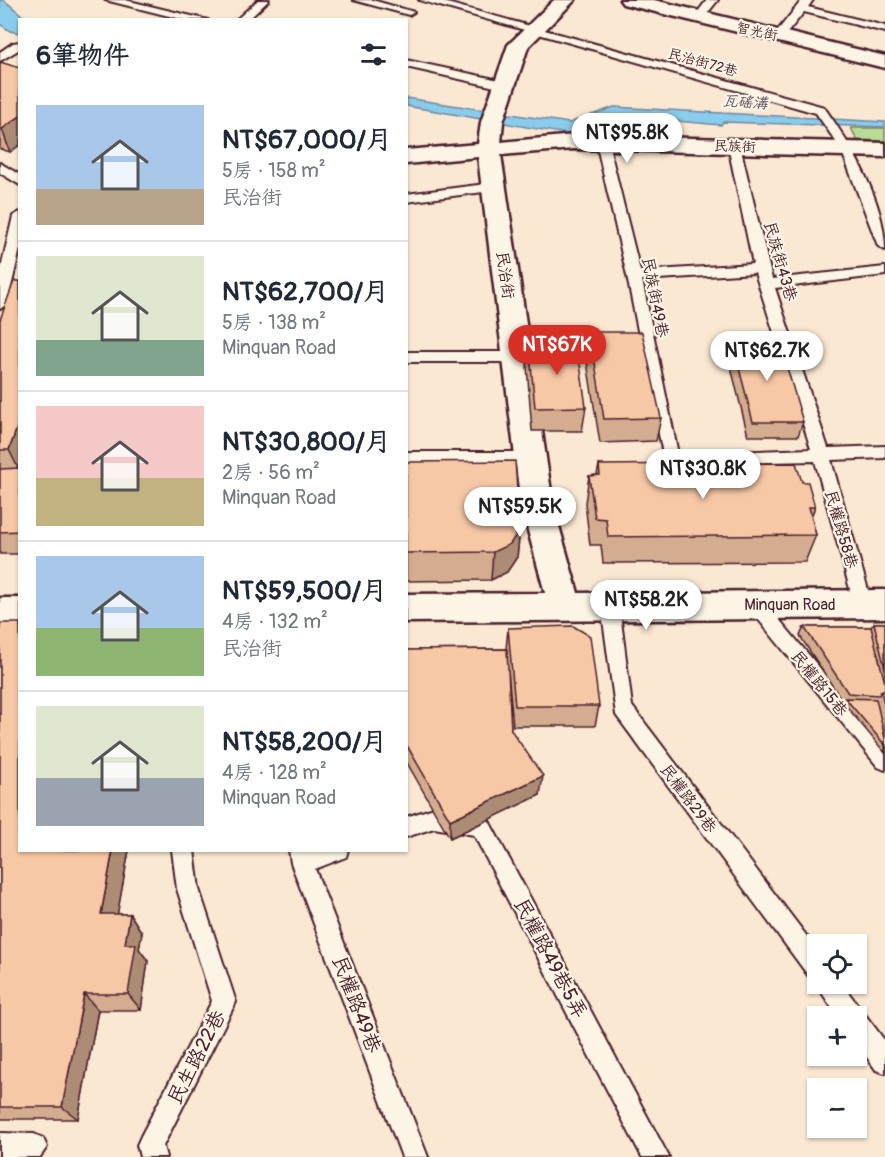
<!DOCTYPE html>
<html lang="zh-TW">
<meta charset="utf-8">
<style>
:root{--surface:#fff;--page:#f2f2f3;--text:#1f2937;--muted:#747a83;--line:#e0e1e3;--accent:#d93025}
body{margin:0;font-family:Pangolin,"LXGW WenKai TC",sans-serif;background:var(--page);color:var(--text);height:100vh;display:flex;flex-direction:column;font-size:22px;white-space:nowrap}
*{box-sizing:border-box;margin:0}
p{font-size:20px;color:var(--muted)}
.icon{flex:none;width:33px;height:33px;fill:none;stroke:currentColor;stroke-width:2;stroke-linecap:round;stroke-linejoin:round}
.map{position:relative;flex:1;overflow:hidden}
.details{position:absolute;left:18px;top:18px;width:390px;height:834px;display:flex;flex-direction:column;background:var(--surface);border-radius:0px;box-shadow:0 2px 4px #0004}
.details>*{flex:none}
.fabs{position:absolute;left:807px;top:934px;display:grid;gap:12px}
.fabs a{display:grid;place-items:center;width:60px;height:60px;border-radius:0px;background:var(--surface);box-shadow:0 2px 4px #0004;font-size:30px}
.price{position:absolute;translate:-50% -51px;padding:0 14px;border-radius:21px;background:#fff;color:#222;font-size:20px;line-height:39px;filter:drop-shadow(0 2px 3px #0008)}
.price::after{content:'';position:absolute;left:50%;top:36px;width:18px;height:14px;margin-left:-9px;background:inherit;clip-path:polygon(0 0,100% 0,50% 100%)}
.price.current{background:var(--accent);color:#fff}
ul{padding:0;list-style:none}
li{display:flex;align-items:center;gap:18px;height:150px;padding:0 18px}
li+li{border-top:2px solid var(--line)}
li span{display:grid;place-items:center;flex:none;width:168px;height:120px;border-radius:0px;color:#555}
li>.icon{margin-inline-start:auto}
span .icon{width:72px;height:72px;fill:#fffc;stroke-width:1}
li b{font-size:26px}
h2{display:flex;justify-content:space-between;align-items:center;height:72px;padding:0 18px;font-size:26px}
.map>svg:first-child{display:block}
.green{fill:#b8dc96;stroke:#817e60;stroke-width:1.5}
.water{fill:#8acceb;stroke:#70879e;stroke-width:1.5}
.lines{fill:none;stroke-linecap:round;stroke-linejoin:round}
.lane-casing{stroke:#4a1f2b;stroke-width:4}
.street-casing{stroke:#4a1f2b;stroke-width:5}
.lane{fill:#fcf5e5;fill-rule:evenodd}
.street{fill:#fcf5e5;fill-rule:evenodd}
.wall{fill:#d4ac8f;stroke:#4a1f2b;stroke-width:1.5}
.shaded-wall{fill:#ad8c74;stroke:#4a1f2b;stroke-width:1.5}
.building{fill:#f7c8a6;stroke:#4a1f2b;stroke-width:1.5}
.labels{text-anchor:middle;stroke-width:4.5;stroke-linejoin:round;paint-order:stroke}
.far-street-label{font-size:14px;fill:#4a1f2b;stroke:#fcf5e5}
.far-water-label{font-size:15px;font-style:italic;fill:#5d5365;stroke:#fcf5e5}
.street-label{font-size:16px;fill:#4a1f2b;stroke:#fcf5e5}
.near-street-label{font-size:20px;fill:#4a1f2b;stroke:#fcf5e5}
</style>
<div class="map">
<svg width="885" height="1157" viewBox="0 0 885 1157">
<rect width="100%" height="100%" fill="#fae8d2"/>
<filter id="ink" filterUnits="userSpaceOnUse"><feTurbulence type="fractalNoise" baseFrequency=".0167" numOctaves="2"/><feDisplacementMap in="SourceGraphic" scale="12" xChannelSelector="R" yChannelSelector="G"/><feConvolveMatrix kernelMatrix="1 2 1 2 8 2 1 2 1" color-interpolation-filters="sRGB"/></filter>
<g filter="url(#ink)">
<polygon class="green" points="851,128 885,128 885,141 857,140"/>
<g class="water">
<polygon points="0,0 4,0 23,16 32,19 20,20 19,33 10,31 0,24"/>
<polygon points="406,98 569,123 614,107 885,122 885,127 723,122 721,125 630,117 572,135 407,106"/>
</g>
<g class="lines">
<g class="lane-casing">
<g id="lane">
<polygon points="105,0 125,0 208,20 185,20"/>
<polygon points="258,0 269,0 248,20 236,20"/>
<polygon points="353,0 372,0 414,12 409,15"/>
<path d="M419,0H436L824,107C852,147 885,201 885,250L878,246L841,149L816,113Z"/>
<polygon points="707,0 718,0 702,20 694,20 693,18"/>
<polygon points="802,0 813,0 808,7 885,26 885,32 804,12 783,38 775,38 775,34"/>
<polygon points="20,42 20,49 0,61 0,52 13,43"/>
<polygon points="406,60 504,81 510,85 504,89 406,67"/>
<path d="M602,138L608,142L640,271L753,264L728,146L734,142L740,146L772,279L885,267V275L775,288L828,448L885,446V458L831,460L872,604L869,609L863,611L857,609L854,604L815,461L665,464L627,276L596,142ZM755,273L811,449L678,454L642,280Z"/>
<polygon points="0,163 20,175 20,185 0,173"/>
<polygon points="494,183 501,187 499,190 406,202 406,194"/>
<polygon points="20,212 20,249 7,304 0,309 0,273 13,216"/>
<polygon points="406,352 517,352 525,357 517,362 406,362"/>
<polygon points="406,452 531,452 539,458 531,464 406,464"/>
<polygon points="756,597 762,599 885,746 885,770 878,767 750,609 747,604 750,599"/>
<polygon points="610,598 616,600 619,605 632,706 818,951 818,981 810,978 616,715 601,605 604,600"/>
<polygon points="434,808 488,819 669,1157 642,1157 474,835 434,828 406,837 406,817"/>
<polygon points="172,850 194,850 199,889 236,1002 163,1146 166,1157 140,1157 137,1145 141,1136 212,1001 177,889"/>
<polygon points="289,850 348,850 346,857 315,869 428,1157 402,1157 291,863"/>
<polygon points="818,981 818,984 842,984 885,1041 885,1073 876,1070 856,1042 856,1017 838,1017 816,984"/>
<polygon points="0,1133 34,1134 43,1138 47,1147 40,1157 0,1157"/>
</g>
</g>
<g class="street-casing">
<g id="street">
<polygon points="554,0 575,0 528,47 503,122 501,142 574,135 885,143 885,157 574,149 501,155 553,505 578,593 885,590 885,618 406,622 406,594 545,593 521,505 478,157 406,164 406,150 478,144 481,122 508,45"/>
<polygon points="620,0 654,0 885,56 885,68 623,4"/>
<rect x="0" y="598" width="20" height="28"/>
</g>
</g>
<use href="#lane" class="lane"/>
<use href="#street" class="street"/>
</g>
<g class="wall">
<polygon points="0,62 10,152 0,149"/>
<polygon points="20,281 20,554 0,554 0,320"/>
<polygon points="590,332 661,418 656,441 600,443 586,356"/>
<polygon points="732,341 803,422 798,436 748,436 728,355"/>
<polygon points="529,343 586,407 582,431 532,431 527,366"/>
<polygon points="406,462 520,529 517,557 507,572 491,580 406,581"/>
<polygon points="599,465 815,507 811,517 816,535 805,562 603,563 601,545 590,545 585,503 589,476 597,475"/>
<polygon points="0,623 20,850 129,850 117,914 130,914 142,933 139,949 148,961 141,1010 98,1010 78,1119 0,1119"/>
<polygon points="874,623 885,623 885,753 843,702 800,636 804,627 871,627"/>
<polygon points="508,628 599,706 595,726 513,726 508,670 511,730 540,795 450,838 406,761 406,650 506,649"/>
</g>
<g class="shaded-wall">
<polygon points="20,116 20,145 10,152 2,129"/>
<polygon points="20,419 20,472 9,450"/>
<polygon points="520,529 517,557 507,572 491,580 493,552"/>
<polygon points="543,776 540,795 450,838 450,820"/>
<polygon points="113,850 129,850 114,933 101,914"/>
<polygon points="130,914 142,933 139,949 148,961 141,1010 128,994 125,944"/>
<polygon points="84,994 98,1010 78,1119 62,1107"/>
</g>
<g class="building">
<polygon points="0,62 20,68 20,116 2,129 0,128"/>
<polygon points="14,281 20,281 20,419 9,450 0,450 0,320"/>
<polygon points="590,332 642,332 661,418 604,419"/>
<polygon points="779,340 803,422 753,422 732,341"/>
<polygon points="529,343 577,343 586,407 535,408"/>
<polygon points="515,461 520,529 510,544 493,552 406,553 406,462"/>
<polygon points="796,463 802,482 808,482 815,507 809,507 816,535 608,537 606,519 595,518 589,476 600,475 599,465"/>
<polygon points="20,468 20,531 0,532 0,469"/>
<polygon points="0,623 20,623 20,850 113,850 101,914 130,914 125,944 136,944 128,994 84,994 62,1107 0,1107"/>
<polygon points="874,623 885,623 885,669"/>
<polygon points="573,626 590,636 599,706 515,706 508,628"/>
<polygon points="804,627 871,627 885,683 885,691 881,691 879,695 848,693"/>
<polygon points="507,649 511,730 543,776 450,820 406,744 406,650"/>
<polygon points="881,691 885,691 885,708"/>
<polygon points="845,698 876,699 885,738 885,745"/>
</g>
</g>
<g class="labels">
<g class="far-street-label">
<text transform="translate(757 31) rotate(12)" y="5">智光街</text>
<text transform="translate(703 62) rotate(15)" y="5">民治街72巷</text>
<text transform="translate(735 146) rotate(2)" y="5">民族街</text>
</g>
<g class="far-water-label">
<text transform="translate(745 102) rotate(3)" y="5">瓦磘溝</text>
</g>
<g class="street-label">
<text transform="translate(781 261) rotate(74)" y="6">民族街43巷</text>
<text transform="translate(506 275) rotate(82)" y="6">民治街</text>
<text transform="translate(656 297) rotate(79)" y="6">民族街49巷</text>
<text transform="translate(842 529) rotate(74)" y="6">民權路58巷</text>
<text x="790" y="610">Minquan Road</text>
<text transform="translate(820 683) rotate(51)" y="6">民權路15巷</text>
<text transform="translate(689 798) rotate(53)" y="6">民權路29巷</text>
</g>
<g class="near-street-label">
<text transform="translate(551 958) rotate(62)" y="7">民權路49巷5弄</text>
<text transform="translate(357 1004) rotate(69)" y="7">民權路49巷</text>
<text transform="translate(196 1057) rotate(-63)" y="7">民生路22巷</text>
</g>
</g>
</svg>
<div class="fabs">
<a><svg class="icon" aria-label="locate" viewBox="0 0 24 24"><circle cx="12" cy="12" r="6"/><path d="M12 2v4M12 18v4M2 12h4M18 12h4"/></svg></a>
<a>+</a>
<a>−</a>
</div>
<b class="price" style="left:627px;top:164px">NT$95.8K</b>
<b class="price current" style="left:557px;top:376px">NT$67K</b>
<b class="price" style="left:767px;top:382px">NT$62.7K</b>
<b class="price" style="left:703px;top:500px">NT$30.8K</b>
<b class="price" style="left:520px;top:538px">NT$59.5K</b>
<b class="price" style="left:646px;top:631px">NT$58.2K</b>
<section class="details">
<h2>6筆物件<svg class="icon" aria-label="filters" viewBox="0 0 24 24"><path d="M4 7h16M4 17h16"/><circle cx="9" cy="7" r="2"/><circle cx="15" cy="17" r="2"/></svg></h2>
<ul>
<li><span style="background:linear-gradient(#a9c7e8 70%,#b9a48a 0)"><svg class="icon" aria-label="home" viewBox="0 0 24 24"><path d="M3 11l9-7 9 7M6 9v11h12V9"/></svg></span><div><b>NT$67,000/月</b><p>5房 · 158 m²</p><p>民治街</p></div></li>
<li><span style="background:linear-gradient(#dfe7d0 70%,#7fa58c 0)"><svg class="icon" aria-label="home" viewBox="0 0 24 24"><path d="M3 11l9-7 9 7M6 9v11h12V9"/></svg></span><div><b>NT$62,700/月</b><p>5房 · 138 m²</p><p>Minquan Road</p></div></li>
<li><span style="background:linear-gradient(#f6c9c9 60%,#c2b280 0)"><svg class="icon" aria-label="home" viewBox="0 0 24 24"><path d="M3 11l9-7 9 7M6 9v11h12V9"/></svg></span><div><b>NT$30,800/月</b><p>2房 · 56 m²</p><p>Minquan Road</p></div></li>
<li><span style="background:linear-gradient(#a9c7e8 60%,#8fb573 0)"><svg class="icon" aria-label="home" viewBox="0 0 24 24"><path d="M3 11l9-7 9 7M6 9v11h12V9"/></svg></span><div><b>NT$59,500/月</b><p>4房 · 132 m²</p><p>民治街</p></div></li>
<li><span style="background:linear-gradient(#dfe7d0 60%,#9aa5b1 0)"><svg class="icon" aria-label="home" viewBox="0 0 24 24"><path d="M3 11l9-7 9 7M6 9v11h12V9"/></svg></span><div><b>NT$58,200/月</b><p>4房 · 128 m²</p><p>Minquan Road</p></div></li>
</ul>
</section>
</div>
